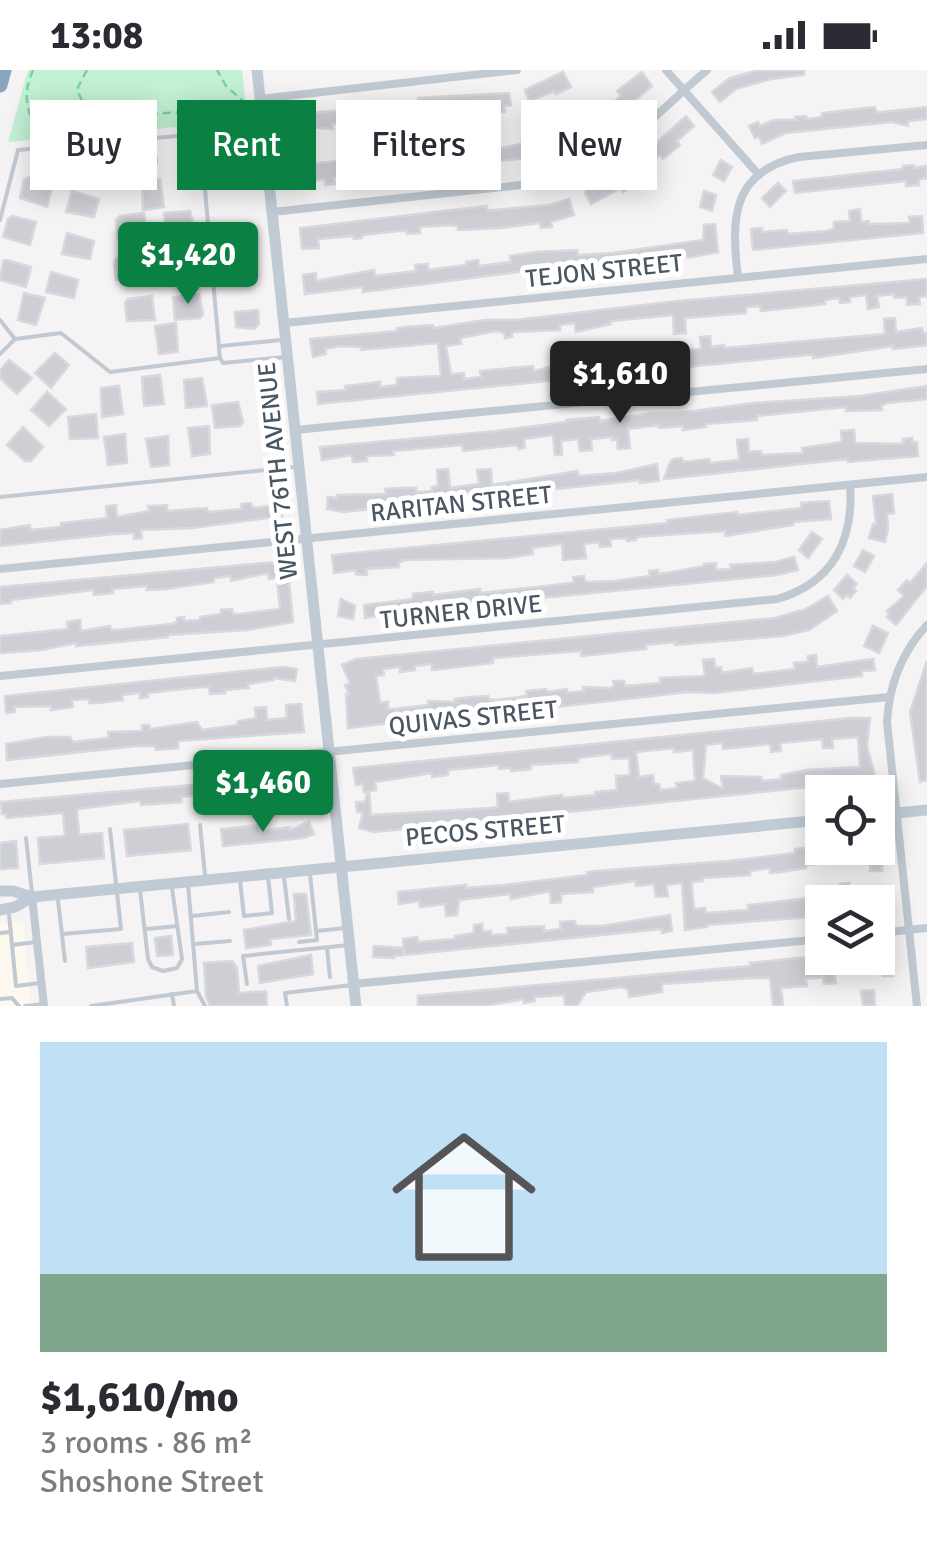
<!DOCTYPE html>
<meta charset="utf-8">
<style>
:root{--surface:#fff;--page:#f2f2f3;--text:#2b2b33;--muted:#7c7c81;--accent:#0b8043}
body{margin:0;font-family:Signika,sans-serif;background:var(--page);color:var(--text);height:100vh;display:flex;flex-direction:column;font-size:38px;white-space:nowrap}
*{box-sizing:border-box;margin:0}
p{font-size:32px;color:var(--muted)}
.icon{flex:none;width:55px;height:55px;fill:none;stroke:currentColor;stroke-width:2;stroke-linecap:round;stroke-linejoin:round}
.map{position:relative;height:936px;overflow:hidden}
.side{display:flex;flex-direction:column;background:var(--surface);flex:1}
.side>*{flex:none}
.guide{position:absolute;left:30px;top:30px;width:868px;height:90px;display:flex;gap:20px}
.tools{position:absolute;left:805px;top:705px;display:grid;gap:20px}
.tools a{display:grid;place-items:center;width:90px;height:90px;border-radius:0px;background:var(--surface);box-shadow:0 5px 25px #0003;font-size:50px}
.price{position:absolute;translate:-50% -85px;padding:0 22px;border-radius:10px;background:var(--accent);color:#fff;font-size:32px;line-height:65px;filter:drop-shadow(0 2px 5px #0008)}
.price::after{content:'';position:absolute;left:50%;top:60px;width:30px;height:22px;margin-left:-15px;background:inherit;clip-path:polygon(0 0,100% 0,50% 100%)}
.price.on{background:#222;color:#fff}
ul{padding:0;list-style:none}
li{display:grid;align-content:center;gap:20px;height:530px;padding:0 40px}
li span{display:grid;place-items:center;height:310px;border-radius:0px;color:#555}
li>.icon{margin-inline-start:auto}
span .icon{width:180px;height:180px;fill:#fffc;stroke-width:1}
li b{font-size:42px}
.tag{padding:0 35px;border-radius:0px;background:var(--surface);box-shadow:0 5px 25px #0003;font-size:35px;line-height:90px}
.tag.on{background:var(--accent);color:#fff}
.status{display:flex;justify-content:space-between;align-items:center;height:70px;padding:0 50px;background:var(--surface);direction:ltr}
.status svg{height:28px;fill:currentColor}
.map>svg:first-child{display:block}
.commercial{fill:#fdf9ef}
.green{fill:#c3f1d5}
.building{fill:#cdcfd5;stroke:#d7d9de;stroke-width:2.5;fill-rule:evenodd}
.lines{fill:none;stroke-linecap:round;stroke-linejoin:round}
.path{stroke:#7ad0a6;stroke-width:2.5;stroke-dasharray:8 5;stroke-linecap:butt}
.lane{stroke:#c1cad2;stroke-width:4}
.street{stroke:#c1cad2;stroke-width:8}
.secondary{stroke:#c1cbd6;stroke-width:11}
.highway{stroke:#8ba5c1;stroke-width:15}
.labels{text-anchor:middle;stroke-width:10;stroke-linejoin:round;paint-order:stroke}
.street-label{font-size:25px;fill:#4a5661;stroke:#fff}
</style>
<div class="status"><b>13:08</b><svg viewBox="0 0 49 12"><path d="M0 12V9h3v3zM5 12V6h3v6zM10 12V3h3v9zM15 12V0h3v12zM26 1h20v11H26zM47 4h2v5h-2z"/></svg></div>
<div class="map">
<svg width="927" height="936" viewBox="0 0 927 936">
<rect width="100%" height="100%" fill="#f5f3f3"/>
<polygon class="commercial" points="23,851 31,936 0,936 0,854"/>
<polygon class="green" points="28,0 242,0 247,45 244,55 213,58 211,54 8,72"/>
<g class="building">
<polygon points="759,0 804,0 804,5 771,9 736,19 720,32 712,22 730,8"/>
<polygon points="563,2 571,17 556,24 555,21 529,31 525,20"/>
<polygon points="642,2 652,16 597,62 576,75 546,86 339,108 334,108 335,114 325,115 325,109 293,113 292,90 304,89 309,94 381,87 381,91 417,82 432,81 432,85 493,80 541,70 542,74 570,64 584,51 586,55 621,26 617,21"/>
<polygon points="509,23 511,35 504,36 505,42 496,43 495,38 480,40 480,43 434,45 434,49 419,50 419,46 346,56 346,52 332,54 333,59 308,57 309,62 290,63 288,45 413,34 419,32 418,28"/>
<polygon points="875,37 876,42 882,42 927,37 927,49 908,51 908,56 892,52 785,63 762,74 759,66 755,68 749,56 758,52 760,56 774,50 796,50 795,47 806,46 806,49 822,47 822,43"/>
<polygon points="686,46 694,56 677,71 680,75 663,89 660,85 635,105 631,111 634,115 623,122 621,118 591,134 585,123 587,119 616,107 614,105 653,76"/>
<polygon points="61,83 79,87 74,115 51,109 57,85"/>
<polygon points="721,90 732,97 724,111 713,105"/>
<polygon points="914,95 914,98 927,96 927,108 919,109 919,115 906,116 906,111 795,123 793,111 903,99 903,96"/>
<polygon points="29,107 53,114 47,137 20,128 24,110"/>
<polygon points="160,109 164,137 143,140 142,111"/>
<polygon points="778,113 786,121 770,137 762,128"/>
<polygon points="72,121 99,129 94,147 66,142"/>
<polygon points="704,121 716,125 712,141 700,137"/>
<polygon points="569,129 574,145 551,152 552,157 541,158 540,153 501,158 458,160 458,156 449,155 420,157 420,163 407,164 407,161 399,161 362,165 362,168 354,169 353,166 318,169 319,178 302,179 300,158 487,136 487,140 495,140 549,135"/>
<polygon points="860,139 861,152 869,151 869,154 910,153 909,147 922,146 923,163 753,180 751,159 762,158 762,162 787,160 788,164 826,161 834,159 834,152 850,151 849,141"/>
<polygon points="190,141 195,160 167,165 164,143"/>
<polygon points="144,143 147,167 118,168 116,150 120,146"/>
<polygon points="12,146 36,152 30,175 3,167 8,149"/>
<polygon points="715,154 718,182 692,187 534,200 363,222 363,217 305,224 303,205 316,203 316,211 374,200 375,206 416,201 415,195 428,194 428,200 466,195 466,192 478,190 479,196 511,192 510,186 537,182 577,180 578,185 613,183 703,170 704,155"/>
<polygon points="67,163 94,171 90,189 62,184"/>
<polygon points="201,182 206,201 202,205 178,208 175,184"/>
<polygon points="142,185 145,209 116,210 114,192 117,188"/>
<polygon points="6,190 31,197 26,217 0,210 3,191"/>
<polygon points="51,202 78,210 74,228 46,222"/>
<polygon points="927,209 927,226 919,227 920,234 907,235 907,227 894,228 894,224 877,226 879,237 868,239 866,225 850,227 850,232 840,233 839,228 825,230 825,234 761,241 760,236 746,237 746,243 685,248 686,263 674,264 673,245 611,251 611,254 576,262 575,253 560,255 560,260 512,262 512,267 505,268 504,263 496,261 460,268 461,274 446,276 451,304 464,303 464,309 481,307 480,301 501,299 533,296 534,301 558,295 559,299 663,284 664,289 683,287 684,280 701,279 700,267 710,266 711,277 724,275 725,278 885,264 884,249 895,248 896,262 922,258 923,263 927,263 927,275 893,279 893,276 813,288 813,285 807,285 318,334 317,322 346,320 345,316 380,312 380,317 397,315 397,308 441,306 438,273 361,280 361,277 340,276 325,279 326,284 313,287 310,269 397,261 397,258 406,257 433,255 433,258 485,250 515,250 678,231"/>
<polygon points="24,223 45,228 36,255 18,250"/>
<polygon points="199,224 203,244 200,248 175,250 173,227"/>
<polygon points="152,226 155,250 127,251 125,233 128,229"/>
<polygon points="258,240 259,254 254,259 236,257 235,242"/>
<polygon points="176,253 178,282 159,284 155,256"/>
<polygon points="55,283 69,295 51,318 35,303"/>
<polygon points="9,290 32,308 17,324 0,308 0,300"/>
<polygon points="160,305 164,334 144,336 142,307"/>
<polygon points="202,308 207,336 186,338 184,310"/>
<polygon points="119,316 123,344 102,347 101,318"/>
<polygon points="927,316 927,329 887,333 881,336 882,340 846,341 846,337 757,346 757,350 706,354 706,357 683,360 683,356 659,358 659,355 628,359 630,378 618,379 617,369 612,370 612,367 591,369 592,380 580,381 578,369 561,371 562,385 555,385 553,365 524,369 525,378 518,379 517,375 463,381 462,375 393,381 394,385 367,386 367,391 353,392 352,385 322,390 320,377 496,361 566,352 566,350 599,347 600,351 652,343 677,343 755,333 860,326"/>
<polygon points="47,322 66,339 49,356 31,340"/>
<polygon points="238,332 243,352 240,356 215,358 212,335"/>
<polygon points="96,344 98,368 70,369 68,347"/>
<polygon points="209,356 210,384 192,386 188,358"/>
<polygon points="23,357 43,377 31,391 25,391 7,375"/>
<polygon points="854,360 855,373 903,374 903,369 912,368 912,372 917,372 918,386 848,392 848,389 664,409 670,392 674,389 682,388 683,392 709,389 710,393 739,390 737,370 748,369 749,382 761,381 761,385 803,383 802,378 842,372 841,361"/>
<polygon points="125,364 127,393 108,395 104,367"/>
<polygon points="168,366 169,395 151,397 146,369"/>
<polygon points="657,394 659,411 640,413 640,410 343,442 327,439 328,427 336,428 337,425 386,424 385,419 397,418 416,418 417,422 432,421 432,417 438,416 437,400 448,399 450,418 479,414 477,400 491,399 492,415 578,401 579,406 616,403"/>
<polygon points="892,424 894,443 887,444 888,459 885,472 869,468 873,454 876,454 873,426"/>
<polygon points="829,431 831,449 793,452 793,455 725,466 725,461 636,467 636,470 627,471 627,468 610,469 611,476 600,477 599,472 584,474 586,488 563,490 562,474 532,478 533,484 507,488 405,490 399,492 399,497 366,499 367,505 356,504 356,500 334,503 332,485 668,453 667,450 737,442 738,445 801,438 801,433"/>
<polygon points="251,433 252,437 257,438 279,434 282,446 192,458 141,460 142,468 134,469 134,463 114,464 0,476 0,460 30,455 30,460 61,457 61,453 107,448 106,436 116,435 117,447 149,441 148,436 155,436 167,435 167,441 207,438 208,442 242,439 241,434"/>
<polygon points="812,462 822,469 808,488 799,480"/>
<polygon points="863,480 874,486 865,502 854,496"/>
<polygon points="794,487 798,500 777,505 408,541 365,548 364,535 413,529 413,524 433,522 433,525 480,519 480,523 537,517 570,513 574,512 573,507 584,506 585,511 589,512 614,511 650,506 649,501 658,500 658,504 672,502 704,496 704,494 716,493 716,500 731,499 730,495 775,492"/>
<polygon points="287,491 293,552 247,560 168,565 168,567 76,576 76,573 42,580 0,583 0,566 68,559 67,552 80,550 81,561 110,556 111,560 116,560 171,554 177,552 177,548 184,547 184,551 200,550 200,547 221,544 221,540 232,539 233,544 241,544 280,539 277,508 269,509 268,503 231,511 231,506 214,508 214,512 166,519 147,520 147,516 112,519 113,523 94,525 93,520 11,530 11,533 0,534 0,517"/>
<polygon points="927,493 927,516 896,555 887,547 889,543 887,541 904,526 898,520 907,510 910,513"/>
<polygon points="847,505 857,514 853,518 856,521 850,528 847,525 843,529 834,520"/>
<polygon points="828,526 837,541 809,560 782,566 675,575 675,572 646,575 646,579 581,586 581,581 493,588 493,593 441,599 432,600 432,594 414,596 415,600 400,602 400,597 383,599 384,605 376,606 380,633 388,632 388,639 393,639 429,635 428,631 456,632 455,629 470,627 488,626 488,629 496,630 527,626 526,621 546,619 547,622 567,619 567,623 584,621 583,617 610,618 614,616 613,611 624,611 625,616 660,613 660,608 705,606 703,590 714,589 715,597 721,597 722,603 752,598 753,604 795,599 794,593 808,592 808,586 816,585 817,597 873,589 875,600 862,601 862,606 714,623 688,622 556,637 552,634 348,658 346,624 349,624 345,615 350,613 342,595 356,589 775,548 806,539"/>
<polygon points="341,529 355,536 353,549 338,546"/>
<polygon points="873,556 888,563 879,583 864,576"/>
<polygon points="927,591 927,710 920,712 910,642"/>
<polygon points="283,597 297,599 295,611 274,608 274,610 248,614 249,618 225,620 225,623 210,624 209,617 204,617 173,620 148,623 148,627 140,628 140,623 122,625 123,630 99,633 89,633 89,629 72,630 73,637 51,640 51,636 14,637 15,642 6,643 5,626"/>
<polygon points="301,634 304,662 178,671 178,678 156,680 155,676 136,676 7,690 6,674 47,667 70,667 73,672 109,668 108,662 142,661 142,655 149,655 150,659 197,652 202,660 237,655 238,651 256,648 255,638 266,637 267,650 287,648 286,635"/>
<path d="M851,648H870L867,676L876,710L406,759L373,762L359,758L363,742H357L356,732H365L367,722H364L363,714L356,715L353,698ZM858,667L860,697L807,700L781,705V709L762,711L761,707L721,706L723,719L703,708L706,675L722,673L723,679L770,674L771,682L781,681L780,673L822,669L823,678H833L832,669ZM674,678V682L693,680L695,711L676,713L677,718L660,720L659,714H654L653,705L639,707L636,682ZM612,684V689L629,688L630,705L616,706L617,720L595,722V725L562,728V725L509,732L508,723L497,724L498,737L491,738L371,745L369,721L376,720L375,712L432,703V707L448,705V700L499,695V699L511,698V701L531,699V695L578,692V688Z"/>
<polygon points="286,702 308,706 305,723 288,717 259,719 260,731 238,732 237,727 219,729 219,723 181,727 182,732 141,735 140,731 77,739 79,765 102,763 104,788 40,794 38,768 65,766 63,743 6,748 6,744 2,744 1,732 191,715 287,705"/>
<polygon points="309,752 314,764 303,768 223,776 221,759 262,755 263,761 290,757 290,760"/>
<polygon points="188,754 191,780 127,786 124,760"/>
<polygon points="16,771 18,798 0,799 0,773"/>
<polygon points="804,778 883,778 882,801 870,801 871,788 806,795 806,798 781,802 770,803 770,798 750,801 750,805 702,808 703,811 692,812 692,818 694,839 705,838 706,843 748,840 748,835 810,828 811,834 822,833 822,846 707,855 707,857 685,860 682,813 666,815 668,826 656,827 654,814 636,816 635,811 593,817 593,822 561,824 561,832 551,833 550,821 511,829 510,824 459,830 457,845 446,846 445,834 420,837 419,831 399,834 398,822 466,815 466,818 504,815 588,805 587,802 596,801 728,791 795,783 795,779"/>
<polygon points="849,813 850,822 862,820 863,826 884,821 888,837 878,840 878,832 842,832 840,814"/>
<polygon points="294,824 306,824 311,865 270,869 271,875 246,878 244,860 296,851"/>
<polygon points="670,845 672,861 662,863 662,859 394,886 394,888 373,887 374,876 402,878 404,884 403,869 417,867 418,872 455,869 455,866 474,863 474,855 482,854 483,862 491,861 492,865 508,864 507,858 544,856 544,861 561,859 560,852 575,851 576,856 602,856"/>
<polygon points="171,866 173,885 157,886 155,868"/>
<polygon points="132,873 134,892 88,898 86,877"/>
<polygon points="878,881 894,881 893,906 883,906 884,898 856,901 855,888 878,888"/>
<polygon points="311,885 313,904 260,913 258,896"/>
<polygon points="817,886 817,889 839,888 841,902 834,903 836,913 824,914 823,907 806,909 807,916 781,918 783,936 773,936 770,908 751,908 662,914 662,922 629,927 628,919 621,917 586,922 577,936 565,936 564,925 534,927 535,931 524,933 524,929 484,936 418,936 418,926 750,896 750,893"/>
<polygon points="232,891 237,898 239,923 266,921 267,936 210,936 206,926 204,893"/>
<polygon points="874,920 875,936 863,936 861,921"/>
</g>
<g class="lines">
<g class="path">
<path d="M33,0C24,21 25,34 34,55C55,55 68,52 82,35"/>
<path d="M87,0L77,19L91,52C116,55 132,48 156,44C187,39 216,50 243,31L226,16L217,0"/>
<polyline points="183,61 184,44"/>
</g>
<g class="lane">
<polyline points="86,74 99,100 156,93 153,69"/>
<polyline points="0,150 18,80 200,64 220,288"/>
<polyline points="0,250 15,269"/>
<polyline points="221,276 281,270"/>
<polyline points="0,284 15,269 61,263 110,302 220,288 223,293 286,287"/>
<polyline points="0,427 295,397"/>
<polyline points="296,742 330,739"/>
<polyline points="200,755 205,805"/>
<polyline points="26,768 32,823"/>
<polyline points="284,807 289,849"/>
<polyline points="240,811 244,846 272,843 268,806"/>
<polyline points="140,820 148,889 152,897 163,901 177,898 182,889 172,818"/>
<polyline points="58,830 65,891"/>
<polyline points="9,844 12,875 36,872"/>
<polyline points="192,846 229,842"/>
<polyline points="147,859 177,856"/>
<polyline points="316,861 346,858"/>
<polyline points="0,863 11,862"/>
<polyline points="62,864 121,859 110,759"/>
<polyline points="299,872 317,870 310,804"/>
<polyline points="195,874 230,871"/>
<polyline points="12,875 16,916 40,913"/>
<polyline points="327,878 330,907"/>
<polyline points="247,914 243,886 349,875"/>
<polyline points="197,921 205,936"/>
<polyline points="172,924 174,936"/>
<polyline points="0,929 12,928 19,936"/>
<polyline points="25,936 44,934"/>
<polyline points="91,936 197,921 188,814"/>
<polyline points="287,936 285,923 352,915"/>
</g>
<g class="street">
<polyline points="666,0 759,105"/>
<polyline points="260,29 517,0"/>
<polyline points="200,64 263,57"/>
<path d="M272,142L530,114C604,104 652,47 707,0"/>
<path d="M738,207C731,150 731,101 799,87L927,75"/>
<polyline points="284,253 927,189"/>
<polyline points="295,360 927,299"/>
<polyline points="0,499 927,407"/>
<path d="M0,606L777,529C833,513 854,470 850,415"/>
<polyline points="0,714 889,627"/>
<polyline points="32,827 44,936"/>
<polyline points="878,863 927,858"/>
<polyline points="353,914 822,869"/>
<path d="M917,936L887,652C889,616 902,582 927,555"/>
</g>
<g class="secondary">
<polyline points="257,0 356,936"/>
<polyline points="878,745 927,740"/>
<polyline points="0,821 13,821 32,827"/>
<polyline points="0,840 15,837 32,827 822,750"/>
</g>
<polyline class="highway" points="0,15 4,0"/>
</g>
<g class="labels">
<g class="street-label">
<text transform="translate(604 200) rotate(-6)" y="9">TEJON STREET</text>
<text transform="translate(277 401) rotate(-96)" y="9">WEST 76TH AVENUE</text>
<text transform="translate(461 433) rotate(-6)" y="9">RARITAN STREET</text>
<text transform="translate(461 541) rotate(-6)" y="9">TURNER DRIVE</text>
<text transform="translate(473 647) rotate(-6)" y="9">QUIVAS STREET</text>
<text transform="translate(485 760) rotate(-5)" y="9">PECOS STREET</text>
</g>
</g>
</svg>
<div class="tools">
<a><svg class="icon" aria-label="locate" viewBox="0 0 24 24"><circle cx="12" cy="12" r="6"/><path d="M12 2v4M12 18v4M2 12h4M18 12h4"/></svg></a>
<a><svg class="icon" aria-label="layers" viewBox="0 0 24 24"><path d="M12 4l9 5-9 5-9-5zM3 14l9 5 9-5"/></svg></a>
</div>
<b class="price" style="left:188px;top:237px">$1,420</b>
<b class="price on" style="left:620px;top:356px">$1,610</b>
<b class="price" style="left:263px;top:765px">$1,460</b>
<div class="guide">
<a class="tag">Buy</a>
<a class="tag on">Rent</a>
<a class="tag">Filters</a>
<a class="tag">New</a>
</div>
</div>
<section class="side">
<ul>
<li><span style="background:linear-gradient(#bfe0f5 75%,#7fa58c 0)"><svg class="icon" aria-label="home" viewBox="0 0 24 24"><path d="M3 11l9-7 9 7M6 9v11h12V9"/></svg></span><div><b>$1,610/mo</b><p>3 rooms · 86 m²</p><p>Shoshone Street</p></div></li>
</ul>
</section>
